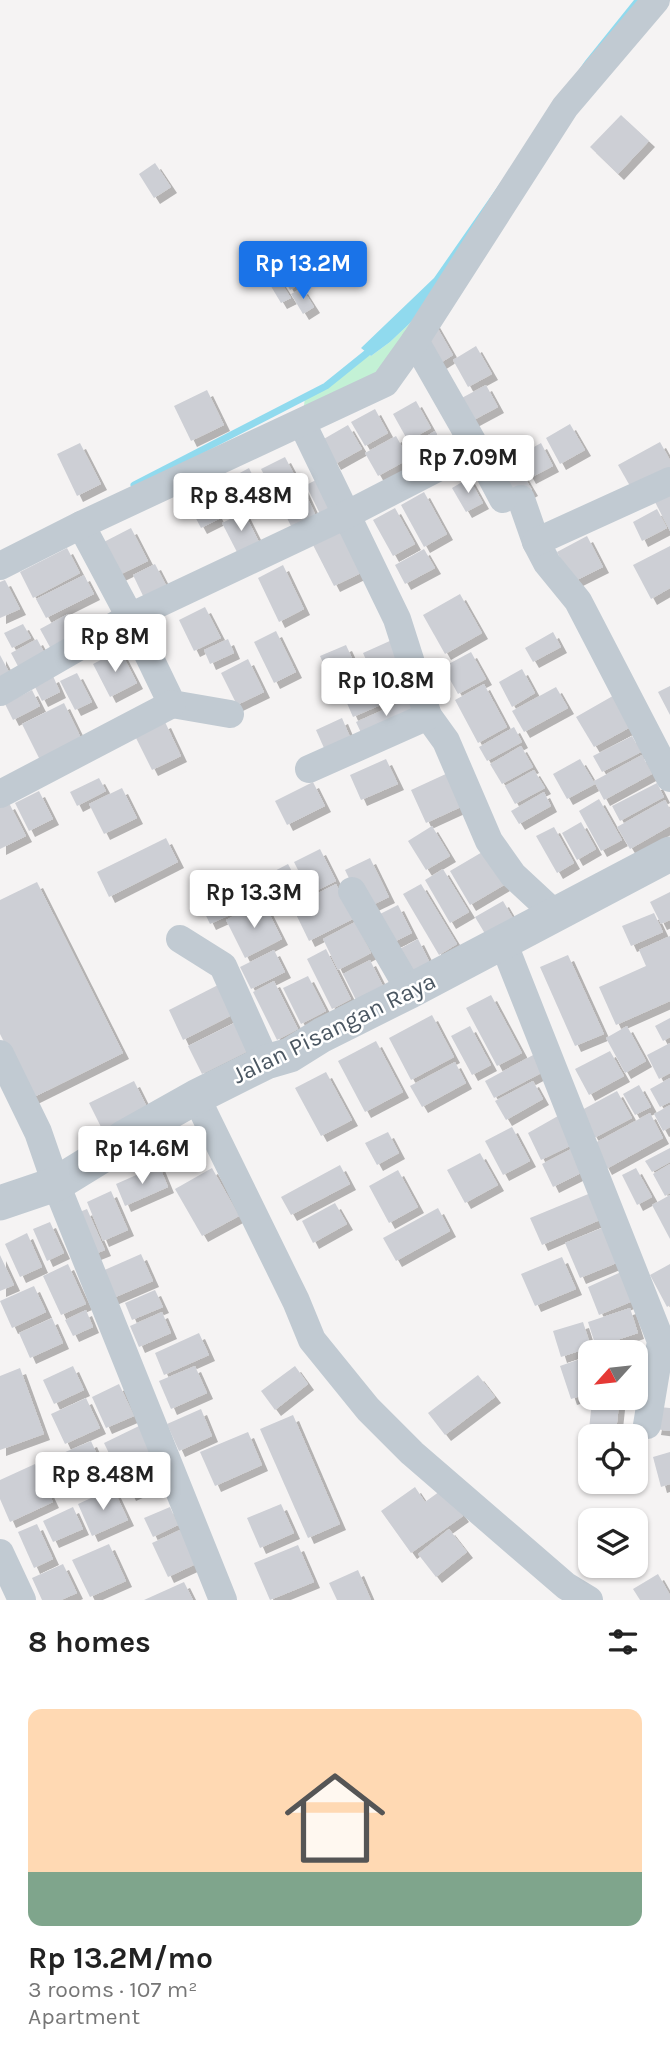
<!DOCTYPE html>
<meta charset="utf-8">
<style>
:root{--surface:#fff;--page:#f6f6f6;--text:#222;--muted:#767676;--line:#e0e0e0;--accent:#1a73e8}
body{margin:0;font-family:Karla,sans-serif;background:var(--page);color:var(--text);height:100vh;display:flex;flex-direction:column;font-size:26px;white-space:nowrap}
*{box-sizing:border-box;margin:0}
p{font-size:23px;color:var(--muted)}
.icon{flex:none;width:38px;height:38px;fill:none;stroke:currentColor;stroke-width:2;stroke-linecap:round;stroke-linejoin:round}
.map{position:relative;height:1600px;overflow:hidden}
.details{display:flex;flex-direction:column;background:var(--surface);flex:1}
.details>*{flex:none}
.needle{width:46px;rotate:243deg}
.controls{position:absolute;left:578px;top:1340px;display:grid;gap:14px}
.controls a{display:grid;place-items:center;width:70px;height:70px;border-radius:14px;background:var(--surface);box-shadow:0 2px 5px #0004;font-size:35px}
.price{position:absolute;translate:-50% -60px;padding:0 16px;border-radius:7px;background:#fff;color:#222;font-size:23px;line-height:46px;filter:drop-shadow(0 2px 4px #0008)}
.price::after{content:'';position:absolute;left:50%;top:42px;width:21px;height:16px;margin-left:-10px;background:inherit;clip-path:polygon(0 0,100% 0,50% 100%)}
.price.on{background:var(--accent);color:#fff}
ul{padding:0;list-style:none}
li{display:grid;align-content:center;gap:14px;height:371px;padding:0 28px}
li+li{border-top:2px solid var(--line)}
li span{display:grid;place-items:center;height:217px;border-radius:14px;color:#555}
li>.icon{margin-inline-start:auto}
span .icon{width:126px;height:126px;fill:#fffc;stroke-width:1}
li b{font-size:30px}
h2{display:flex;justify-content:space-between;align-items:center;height:84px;padding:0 28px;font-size:30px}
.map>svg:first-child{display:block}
.green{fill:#c3f1d5}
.water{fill:#90daee}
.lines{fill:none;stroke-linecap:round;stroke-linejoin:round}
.stream{stroke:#90daee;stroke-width:7}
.building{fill:#cdcfd5;filter:url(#shadow)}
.minor{stroke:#c1cad2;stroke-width:28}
.tertiary{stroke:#c1cad2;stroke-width:35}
.labels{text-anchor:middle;stroke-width:5;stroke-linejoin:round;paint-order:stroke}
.street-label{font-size:24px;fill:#4a5661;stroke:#fff}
</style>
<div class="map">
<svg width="670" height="1600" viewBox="0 0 670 1600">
<defs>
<filter id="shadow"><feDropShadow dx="6" dy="6" stdDeviation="0" flood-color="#0004"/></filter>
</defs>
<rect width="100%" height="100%" fill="#f5f3f3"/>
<polygon class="green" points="427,307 385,383 302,423 305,397 326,386 367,353 371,356 390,342"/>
<polygon class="water" points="634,0 656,0 427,307 390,342 371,356 361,348 434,278 585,61"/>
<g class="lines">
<polyline class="stream" points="134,485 326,386 367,353"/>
</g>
<g class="building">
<polygon points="621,115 649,141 618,174 590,147"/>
<polygon points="155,163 171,187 154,198 139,174"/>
<polygon points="284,242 295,262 280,271 269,251"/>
<polygon points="296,267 305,281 290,290 282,275"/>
<polygon points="278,278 291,298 281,303 269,283"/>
<polygon points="302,288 314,307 303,314 291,294"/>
<polygon points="433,320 453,355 434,367 420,341"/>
<polygon points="476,346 492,374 468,387 453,360"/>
<polygon points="486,385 498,407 470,422 458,400"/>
<polygon points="207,390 224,425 191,441 174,406"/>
<polygon points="416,401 431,428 408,441 393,414"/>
<polygon points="375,409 388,433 365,446 351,422"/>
<polygon points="570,424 585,450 560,464 546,438"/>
<polygon points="348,425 362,449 335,464 322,440"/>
<polygon points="435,431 449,456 422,471 408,447"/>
<polygon points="396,436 409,459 378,476 365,453"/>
<polygon points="505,437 516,456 495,468 484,448"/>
<polygon points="660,442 670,460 670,474 634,493 618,465"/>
<polygon points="80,443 101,484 77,496 57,454"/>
<polygon points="541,443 553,466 530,478 518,456"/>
<polygon points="285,457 297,480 273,492 261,469"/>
<polygon points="518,466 532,490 508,503 495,479"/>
<polygon points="249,468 264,499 251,505 236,475"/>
<polygon points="322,477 338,510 322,518 306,485"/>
<polygon points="199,478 219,519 201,528 180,488"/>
<polygon points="469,478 483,503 466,512 452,488"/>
<polygon points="302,486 316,516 292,528 277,498"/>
<polygon points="424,492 447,534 424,547 401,505"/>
<polygon points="670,494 670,531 655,502"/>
<polygon points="395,508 415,544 393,556 373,520"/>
<polygon points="657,509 667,528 642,541 633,522"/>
<polygon points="244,512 260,544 238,554 222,523"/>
<polygon points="131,528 148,561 117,576 100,544"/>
<polygon points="344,530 365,571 334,586 313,545"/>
<polygon points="587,536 603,567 573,582 557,552"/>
<polygon points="670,546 670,588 651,599 633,565"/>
<polygon points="67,548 80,573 33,598 20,572"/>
<polygon points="424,549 435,568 405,584 395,565"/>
<polygon points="155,564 169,591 146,602 133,575"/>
<polygon points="283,565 304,609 279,622 258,578"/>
<polygon points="84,575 94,594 46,618 36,599"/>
<polygon points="5,580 20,609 0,618 0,582"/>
<polygon points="460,594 482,633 445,654 423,615"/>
<polygon points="205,607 221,638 194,651 179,620"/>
<polygon points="68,614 79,635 51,649 40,629"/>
<polygon points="23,624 31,638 12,648 4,633"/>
<polygon points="276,631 296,672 274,683 254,642"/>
<polygon points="553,632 561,647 533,662 525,648"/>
<polygon points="37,639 46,656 20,670 11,653"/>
<polygon points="228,639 234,653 210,664 204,650"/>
<polygon points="392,640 413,691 353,717 343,694 375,680 363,653"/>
<polygon points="346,645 362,680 336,692 320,656"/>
<polygon points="120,650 137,683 110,697 93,664"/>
<polygon points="471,652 486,679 458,694 443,667"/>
<polygon points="0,655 10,674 0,679"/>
<polygon points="248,659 264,692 237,705 221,673"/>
<polygon points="522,669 535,693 512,707 499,682"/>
<polygon points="77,673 92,702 75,710 60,681"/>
<polygon points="53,676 60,692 42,701 34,685"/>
<polygon points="484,684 507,727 478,743 455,700"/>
<polygon points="670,686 670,715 658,692"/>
<polygon points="556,687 568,708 524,732 512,711"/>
<polygon points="32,690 40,706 13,720 5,704"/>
<polygon points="618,693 636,724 594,747 576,717"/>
<polygon points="410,698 416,713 363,737 356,722"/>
<polygon points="64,703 82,740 40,760 22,724"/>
<polygon points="342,718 350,737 324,748 316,730"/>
<polygon points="165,722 181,756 152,770 135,736"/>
<polygon points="514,727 522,742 487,761 479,747"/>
<polygon points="632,736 641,752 602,772 593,756"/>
<polygon points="521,746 533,767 502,784 490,764"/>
<polygon points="642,755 652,774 604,800 594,781"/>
<polygon points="386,759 398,784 361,800 350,775"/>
<polygon points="580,759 595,784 567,799 553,774"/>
<polygon points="534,770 545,788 515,804 505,786"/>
<polygon points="448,773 463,806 426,823 411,790"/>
<polygon points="99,778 106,791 77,806 70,792"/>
<polygon points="313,782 325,806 287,825 275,801"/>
<polygon points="657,783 664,797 620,821 612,806"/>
<polygon points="122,788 137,818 104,834 89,804"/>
<polygon points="39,791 53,819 29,831 15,803"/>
<polygon points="544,792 551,806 519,824 511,811"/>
<polygon points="599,799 622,840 601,851 579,811"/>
<polygon points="665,800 670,809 670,826 630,849 617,827"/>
<polygon points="9,803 26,836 0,849 0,808"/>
<polygon points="581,822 596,849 577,860 562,833"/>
<polygon points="432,826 450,856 426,870 408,841"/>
<polygon points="554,827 574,863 557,873 536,836"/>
<polygon points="166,838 178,862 109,897 97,872"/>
<polygon points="320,849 336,881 310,894 294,862"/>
<polygon points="484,851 504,885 470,905 450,871"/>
<polygon points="370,858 389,897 364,909 345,870"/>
<polygon points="288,864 304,894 282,905 267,875"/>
<polygon points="443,869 469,912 450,923 425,880"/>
<polygon points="37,882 123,1053 32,1098 0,1034 0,900"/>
<polygon points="336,884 353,919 309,941 292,906"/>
<polygon points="421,884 457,944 439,955 403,894"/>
<polygon points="219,889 232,914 210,924 198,899"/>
<polygon points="670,892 670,920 661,924 650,902"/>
<polygon points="263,901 282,939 245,958 226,920"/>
<polygon points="503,901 517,925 490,942 475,917"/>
<polygon points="398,905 412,933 388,945 374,917"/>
<polygon points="654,913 663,932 631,946 622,926"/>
<polygon points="355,922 371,953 338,970 323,939"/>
<polygon points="670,936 670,1001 616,1025 599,987 646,966 639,950"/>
<polygon points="418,939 431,965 406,977 394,952"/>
<polygon points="326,949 351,999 332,1009 307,959"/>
<polygon points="274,950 285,972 251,989 240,967"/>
<polygon points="568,955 604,1034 575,1046 540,967"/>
<polygon points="370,960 385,990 358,1004 343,974"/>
<polygon points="308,976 326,1011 301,1024 283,988"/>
<polygon points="274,981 298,1029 277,1040 253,992"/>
<polygon points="220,984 234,1014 183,1040 169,1010"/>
<polygon points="491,995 522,1053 497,1066 466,1008"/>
<polygon points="432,1015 454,1057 411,1080 389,1038"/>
<polygon points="670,1018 670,1037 663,1041 655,1026"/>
<polygon points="240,1020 254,1048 202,1074 188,1046"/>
<polygon points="470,1026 491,1065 472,1075 451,1036"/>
<polygon points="627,1026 646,1061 625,1073 606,1038"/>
<polygon points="376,1041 403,1092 365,1112 338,1061"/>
<polygon points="670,1043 670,1073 659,1079 647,1055"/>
<polygon points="610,1051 624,1076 589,1095 575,1069"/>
<polygon points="535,1054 545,1071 494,1098 485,1081"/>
<polygon points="455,1062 466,1083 422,1107 410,1086"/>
<polygon points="326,1072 352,1120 321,1136 295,1088"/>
<polygon points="670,1078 670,1102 660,1107 650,1089"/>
<polygon points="134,1081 149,1111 104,1133 89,1103"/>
<polygon points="533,1081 543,1099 506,1120 495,1101"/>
<polygon points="639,1085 651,1107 635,1115 623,1094"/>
<polygon points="617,1091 632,1118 594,1138 580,1111"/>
<polygon points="670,1105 670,1127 663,1131 654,1114"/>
<polygon points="565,1112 578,1142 541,1160 528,1133"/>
<polygon points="650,1113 663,1138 606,1169 593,1144"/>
<polygon points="512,1127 530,1161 503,1175 485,1141"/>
<polygon points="388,1132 399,1153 377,1165 365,1143"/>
<polygon points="579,1145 589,1169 553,1187 542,1164"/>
<polygon points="670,1148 670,1162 652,1172 645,1161"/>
<polygon points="480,1153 498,1185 465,1203 447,1170"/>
<polygon points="670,1164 670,1193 665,1196 653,1174"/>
<polygon points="159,1165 168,1187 125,1206 116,1184"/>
<polygon points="340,1165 350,1184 291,1215 281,1197"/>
<polygon points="212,1168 239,1216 202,1236 175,1189"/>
<polygon points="636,1168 652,1197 637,1205 622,1175"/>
<polygon points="398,1170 418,1207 389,1223 369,1186"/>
<polygon points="598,1190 609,1216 542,1245 530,1218"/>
<polygon points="111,1191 128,1230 103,1241 87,1202"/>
<polygon points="670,1195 670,1239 652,1205"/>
<polygon points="335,1203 347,1224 313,1243 302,1221"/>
<polygon points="438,1208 450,1231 396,1261 383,1238"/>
<polygon points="87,1209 105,1250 90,1256 72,1215"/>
<polygon points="50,1222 64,1253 47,1261 33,1229"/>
<polygon points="604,1227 619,1262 580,1278 565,1243"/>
<polygon points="27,1233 42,1267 20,1277 5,1244"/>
<polygon points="141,1254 153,1281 111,1299 100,1272"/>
<polygon points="0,1255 14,1285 0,1291"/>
<polygon points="562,1257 576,1289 535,1306 521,1274"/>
<polygon points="68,1264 86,1304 61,1315 43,1276"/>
<polygon points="670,1264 670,1305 667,1307 650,1275"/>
<polygon points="621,1272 633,1301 599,1315 588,1287"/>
<polygon points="34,1286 46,1312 12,1328 0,1301"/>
<polygon points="155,1290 163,1307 132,1320 125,1303"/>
<polygon points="630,1308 638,1333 596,1347 588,1322"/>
<polygon points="86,1310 93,1327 73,1336 65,1320"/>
<polygon points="162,1312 171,1333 139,1347 130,1326"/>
<polygon points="52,1318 63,1343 30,1358 19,1333"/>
<polygon points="583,1322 591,1347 561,1357 553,1331"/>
<polygon points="199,1333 209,1355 164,1375 155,1353"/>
<polygon points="639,1344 646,1367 635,1370 635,1353 615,1352"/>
<polygon points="583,1358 590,1377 590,1393 571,1399 560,1366"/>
<polygon points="73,1366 84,1390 54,1404 43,1380"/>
<polygon points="195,1366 207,1393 171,1409 159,1381"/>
<polygon points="295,1366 308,1384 275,1410 261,1391"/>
<polygon points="20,1368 44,1434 0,1450 0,1376"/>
<polygon points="478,1375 495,1397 445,1435 428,1413"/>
<polygon points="119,1384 134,1416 106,1428 92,1397"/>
<polygon points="86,1398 100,1428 65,1444 51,1414"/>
<polygon points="592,1401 619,1404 616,1432 589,1429"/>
<polygon points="659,1407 670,1408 670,1431 655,1429"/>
<polygon points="201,1409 212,1436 179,1451 167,1424"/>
<polygon points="293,1415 340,1524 308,1538 260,1429"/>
<polygon points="139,1426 152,1454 117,1470 104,1443"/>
<polygon points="248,1432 262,1465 215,1486 200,1452"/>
<polygon points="91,1441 107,1477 73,1492 56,1456"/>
<polygon points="670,1452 670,1484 661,1487 653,1457"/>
<polygon points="152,1460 161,1481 130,1495 121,1475"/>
<polygon points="35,1464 53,1502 10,1522 0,1499 0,1480"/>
<polygon points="415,1487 425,1502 443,1489 463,1516 411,1553 381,1511"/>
<polygon points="113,1488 128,1520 92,1536 78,1504"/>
<polygon points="281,1504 294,1533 260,1548 247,1518"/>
<polygon points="73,1507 83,1529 53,1542 43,1521"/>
<polygon points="170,1507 178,1525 153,1537 144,1518"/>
<polygon points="37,1524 53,1559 34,1568 18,1532"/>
<polygon points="182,1529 198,1563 168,1577 152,1543"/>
<polygon points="449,1529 467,1552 436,1577 418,1554"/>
<polygon points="109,1544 126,1581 90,1597 72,1560"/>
<polygon points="298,1545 314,1582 270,1600 254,1563"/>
<polygon points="63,1564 77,1593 61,1600 42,1600 32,1578"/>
<polygon points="358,1570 371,1600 337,1600 329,1583"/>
<polygon points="658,1574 670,1595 670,1600 640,1600 633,1589"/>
<polygon points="184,1582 193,1600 144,1600"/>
</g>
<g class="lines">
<g class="minor">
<polyline points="415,341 476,448"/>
<polyline points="302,423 397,619 428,716 446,741 489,841 513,875 555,914"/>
<polyline points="521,499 536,542 547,563 578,601 670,778"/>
<polyline points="81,525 130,617 172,704 230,714"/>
<polyline points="536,542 670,481"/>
<polyline points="0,566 81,525 385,383 415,341 565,107 656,0"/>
<polyline points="0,692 130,617 348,514 476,448 503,499"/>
<polyline points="309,769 428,716"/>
<polyline points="0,794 172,704"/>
<polyline points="352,891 410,991"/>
<polyline points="180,939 223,966 266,1062"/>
<polyline points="503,942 661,1341 647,1425"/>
<polyline points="0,1054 38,1132 56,1184 223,1600"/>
<polyline points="196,1097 296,1301 312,1340 368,1409 412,1453 566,1586 589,1600"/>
<polyline points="0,1553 22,1600"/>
</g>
<polyline class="tertiary" points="0,1203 56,1184 108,1152 123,1138 196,1097 266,1062 290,1055 322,1035 410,991 670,854"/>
</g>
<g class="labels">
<g class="street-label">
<text transform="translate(334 1028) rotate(-26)" y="8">Jalan Pisangan Raya</text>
</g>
</g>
</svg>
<div class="controls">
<a><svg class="needle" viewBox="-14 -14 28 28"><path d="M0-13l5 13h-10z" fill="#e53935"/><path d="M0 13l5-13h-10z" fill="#767676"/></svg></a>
<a><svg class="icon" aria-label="locate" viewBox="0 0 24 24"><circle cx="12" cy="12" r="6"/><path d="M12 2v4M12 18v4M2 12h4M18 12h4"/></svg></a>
<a><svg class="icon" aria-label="layers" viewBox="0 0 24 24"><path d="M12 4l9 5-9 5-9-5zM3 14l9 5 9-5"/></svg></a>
</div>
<b class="price on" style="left:303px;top:301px">Rp 13.2M</b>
<b class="price" style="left:468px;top:495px">Rp 7.09M</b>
<b class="price" style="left:241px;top:533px">Rp 8.48M</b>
<b class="price" style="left:115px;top:674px">Rp 8M</b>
<b class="price" style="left:386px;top:718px">Rp 10.8M</b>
<b class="price" style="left:254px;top:930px">Rp 13.3M</b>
<b class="price" style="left:142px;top:1186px">Rp 14.6M</b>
<b class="price" style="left:103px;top:1512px">Rp 8.48M</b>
</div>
<section class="details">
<h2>8 homes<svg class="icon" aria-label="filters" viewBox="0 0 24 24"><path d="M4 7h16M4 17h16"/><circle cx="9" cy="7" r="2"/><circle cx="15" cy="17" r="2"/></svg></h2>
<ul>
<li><span style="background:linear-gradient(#ffd9b3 75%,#7fa58c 0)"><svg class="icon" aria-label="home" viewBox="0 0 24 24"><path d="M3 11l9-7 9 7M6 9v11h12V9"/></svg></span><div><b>Rp 13.2M/mo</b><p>3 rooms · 107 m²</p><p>Apartment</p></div></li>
</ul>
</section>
